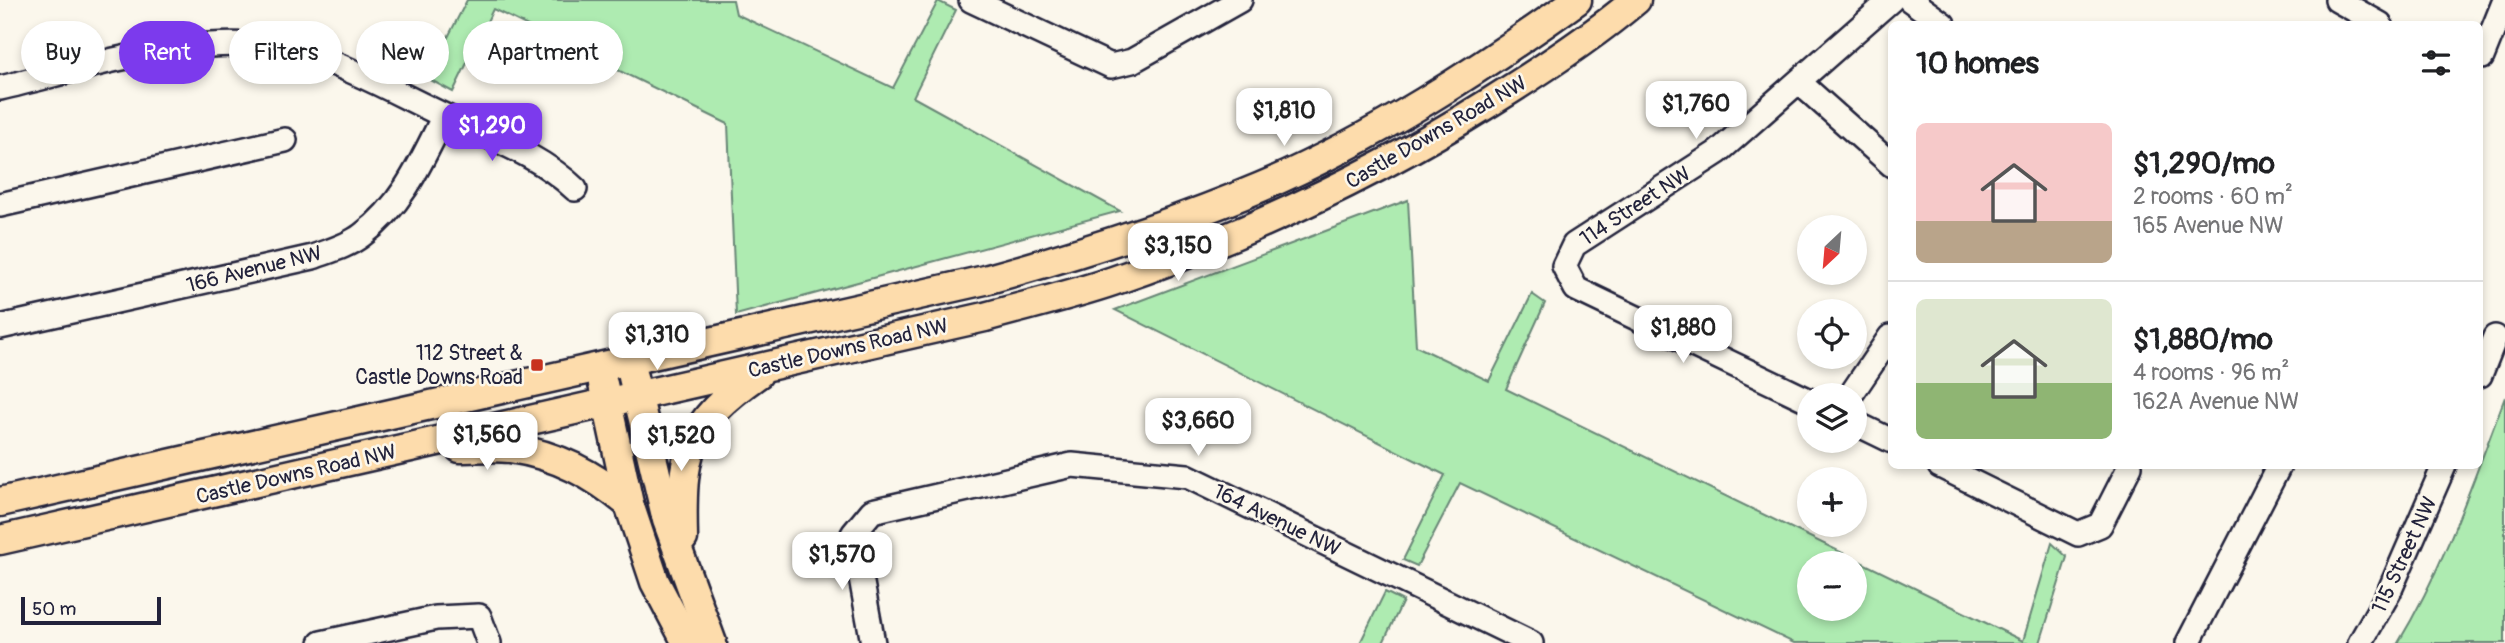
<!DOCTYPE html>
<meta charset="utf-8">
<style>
:root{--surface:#fff;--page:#f6f6f6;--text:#202124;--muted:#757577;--line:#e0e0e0;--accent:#7c3aed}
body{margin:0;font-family:Pangolin,sans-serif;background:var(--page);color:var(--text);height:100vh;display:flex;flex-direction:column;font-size:26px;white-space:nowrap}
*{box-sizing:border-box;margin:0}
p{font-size:23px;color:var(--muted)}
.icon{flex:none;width:38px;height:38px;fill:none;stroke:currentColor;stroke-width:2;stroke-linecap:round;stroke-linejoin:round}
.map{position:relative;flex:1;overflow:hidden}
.side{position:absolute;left:1888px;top:21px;width:595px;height:448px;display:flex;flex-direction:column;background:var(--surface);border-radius:10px;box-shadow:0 4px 10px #0003}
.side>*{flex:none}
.guide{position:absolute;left:21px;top:21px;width:665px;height:63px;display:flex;gap:14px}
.needle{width:46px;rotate:206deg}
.tools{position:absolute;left:1797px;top:215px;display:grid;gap:14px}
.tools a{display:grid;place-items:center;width:70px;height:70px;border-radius:50%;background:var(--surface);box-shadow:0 4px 10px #0003;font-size:35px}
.scale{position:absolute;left:21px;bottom:18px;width:140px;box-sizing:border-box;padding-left:7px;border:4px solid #22223b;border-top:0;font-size:19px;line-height:24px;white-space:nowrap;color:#22223b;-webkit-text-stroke:5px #fbf7ec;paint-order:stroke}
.price{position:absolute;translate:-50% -60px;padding:0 16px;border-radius:14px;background:#fff;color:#222;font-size:23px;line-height:46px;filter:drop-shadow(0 2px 4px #0008)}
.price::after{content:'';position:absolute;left:50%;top:42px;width:21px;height:16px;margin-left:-10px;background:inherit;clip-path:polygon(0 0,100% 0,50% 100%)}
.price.on{background:var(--accent);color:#fff}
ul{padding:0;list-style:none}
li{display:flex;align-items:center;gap:21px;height:175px;padding:0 28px}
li+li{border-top:2px solid var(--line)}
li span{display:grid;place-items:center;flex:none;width:196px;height:140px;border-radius:10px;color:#555}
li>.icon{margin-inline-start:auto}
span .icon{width:84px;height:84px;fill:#fffc;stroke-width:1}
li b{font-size:30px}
h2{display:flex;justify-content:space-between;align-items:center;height:84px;padding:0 28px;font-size:30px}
.chip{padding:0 24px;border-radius:32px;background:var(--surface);box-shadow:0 4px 10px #0003;font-size:24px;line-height:63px}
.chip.on{background:var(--accent);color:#fff}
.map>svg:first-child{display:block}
.green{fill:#aeebb1;stroke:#688676;stroke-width:2;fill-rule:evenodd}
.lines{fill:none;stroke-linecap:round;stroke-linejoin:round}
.minor-casing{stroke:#22223b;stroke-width:28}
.major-casing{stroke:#22223b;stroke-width:33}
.minor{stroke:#fbf7ec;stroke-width:23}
.major{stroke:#fddcac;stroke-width:28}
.poi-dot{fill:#c8321e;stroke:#fbf7ec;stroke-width:2.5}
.labels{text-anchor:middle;stroke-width:5;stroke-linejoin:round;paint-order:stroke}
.street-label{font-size:21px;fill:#22223b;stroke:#fbf7ec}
.poi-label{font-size:21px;fill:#22223b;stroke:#fbf7ec;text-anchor:end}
</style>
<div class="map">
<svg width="2505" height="643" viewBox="0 0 2505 643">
<rect width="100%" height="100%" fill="#fbf7ec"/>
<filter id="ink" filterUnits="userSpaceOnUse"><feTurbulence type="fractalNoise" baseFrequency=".0143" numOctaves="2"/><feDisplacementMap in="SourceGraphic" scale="14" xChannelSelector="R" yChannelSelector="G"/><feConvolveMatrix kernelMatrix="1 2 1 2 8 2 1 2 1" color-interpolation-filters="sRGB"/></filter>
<g filter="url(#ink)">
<g class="green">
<polygon points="467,0 733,0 736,14 893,88 938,1 956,10 913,97 1120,211 736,315 728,124 493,9 453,92 427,78"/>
<path d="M1408,200L1416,346L1489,381L1532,294L1545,303L1506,389L2023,641L2052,543L2067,557L2040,643H1794L1460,483L1417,566L1403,560L1445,475L1115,310ZM1810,564H1855V609H1810Z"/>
<path d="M2505,397V643H2398C2445,565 2473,481 2505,397Z"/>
<polygon points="1385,592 1403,601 1383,643 1360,643"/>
</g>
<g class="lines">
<g class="minor-casing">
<g id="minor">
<polyline points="971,0 1111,66 1132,61 1240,0"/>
<polyline points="1910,0 1943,24"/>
<polyline points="2337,0 2380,24"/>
<polyline points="2480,57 2482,57 2505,0"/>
<polyline points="1800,83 1892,165"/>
<path d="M0,88C100,65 216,23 317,57C362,73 404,97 447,117C490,138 540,155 575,189"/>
<polyline points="0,205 285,140"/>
<path d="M0,327L313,257C329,251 348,246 362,235C403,205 422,160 444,116"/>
<polyline points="2480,375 2495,337"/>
<polyline points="1850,396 1890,337"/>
<polyline points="1810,401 1576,289 1564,266 1574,245 1718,152 1891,0"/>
<polyline points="1855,423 1892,441"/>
<polyline points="1940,466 2078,534 2100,525 2130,466"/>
<polyline points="321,643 436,618 479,616 489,643"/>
<polyline points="873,643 853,534 872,511 1072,465 1187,476 1531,643"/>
<polyline points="2188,643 2279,466"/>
<polyline points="2360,643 2389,592 2444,466"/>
</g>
</g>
<g class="major-casing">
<g id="major">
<polyline points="633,377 667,520 712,643"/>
<polyline points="603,384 629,504 655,582 687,643"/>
<path d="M460,448C476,448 494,446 510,448C557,455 593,474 629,504"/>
<path d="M0,502L985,280C1079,254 1171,225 1261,187C1374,138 1478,71 1577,0"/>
<path d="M683,538C681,453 685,425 758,374"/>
<path d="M0,540L985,317C1028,305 1072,295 1113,281C1247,235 1373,176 1492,101C1542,70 1591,38 1636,0"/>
</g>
</g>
<use href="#minor" class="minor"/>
<use href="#major" class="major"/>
</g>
</g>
<rect class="poi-dot" x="530" y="358" width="14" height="14" rx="3.5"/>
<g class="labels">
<g class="street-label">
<text transform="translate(1436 132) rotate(-30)" y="7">Castle Downs Road NW</text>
<text transform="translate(1635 206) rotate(-33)" y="7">114 Street NW</text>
<text transform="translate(254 269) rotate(-14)" y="7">166 Avenue NW</text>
<text transform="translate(848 348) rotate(-13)" y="7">Castle Downs Road NW</text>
<text transform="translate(296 474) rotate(-13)" y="7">Castle Downs Road NW</text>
<text transform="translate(1277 520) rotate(26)" y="7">164 Avenue NW</text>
<text transform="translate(2404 555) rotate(-65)" y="7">115 Street NW</text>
</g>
<g class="poi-label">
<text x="523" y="360">112 Street &amp;<tspan x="523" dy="24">Castle Downs Road</tspan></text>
</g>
</g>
</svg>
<div class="tools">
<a><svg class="needle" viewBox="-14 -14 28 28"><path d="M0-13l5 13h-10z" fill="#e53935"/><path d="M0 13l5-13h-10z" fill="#757577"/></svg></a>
<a><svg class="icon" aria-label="locate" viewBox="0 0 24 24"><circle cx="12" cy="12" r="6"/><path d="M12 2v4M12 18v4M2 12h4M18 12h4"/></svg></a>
<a><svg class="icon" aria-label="layers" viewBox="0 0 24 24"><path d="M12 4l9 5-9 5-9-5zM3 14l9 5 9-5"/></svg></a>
<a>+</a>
<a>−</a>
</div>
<div class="scale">50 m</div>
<b class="price" style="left:1696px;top:141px">$1,760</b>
<b class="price" style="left:1284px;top:148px">$1,810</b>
<b class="price on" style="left:492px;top:163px">$1,290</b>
<b class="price" style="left:1178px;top:283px">$3,150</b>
<b class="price" style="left:1683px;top:365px">$1,880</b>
<b class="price" style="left:657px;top:372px">$1,310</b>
<b class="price" style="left:1198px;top:458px">$3,660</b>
<b class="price" style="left:487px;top:472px">$1,560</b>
<b class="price" style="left:681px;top:473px">$1,520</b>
<b class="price" style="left:842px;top:592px">$1,570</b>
<div class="guide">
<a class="chip">Buy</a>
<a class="chip on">Rent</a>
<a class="chip">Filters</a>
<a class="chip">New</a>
<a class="chip">Apartment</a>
</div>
<section class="side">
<h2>10 homes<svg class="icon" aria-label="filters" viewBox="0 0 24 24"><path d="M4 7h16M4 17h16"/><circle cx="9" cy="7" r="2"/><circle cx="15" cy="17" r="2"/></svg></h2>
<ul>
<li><span style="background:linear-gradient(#f6c9c9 70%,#b9a48a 0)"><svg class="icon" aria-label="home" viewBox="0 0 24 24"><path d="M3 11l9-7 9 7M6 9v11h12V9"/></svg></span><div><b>$1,290/mo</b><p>2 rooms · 60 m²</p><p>165 Avenue NW</p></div></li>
<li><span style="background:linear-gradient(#dfe7d0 60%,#8fb573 0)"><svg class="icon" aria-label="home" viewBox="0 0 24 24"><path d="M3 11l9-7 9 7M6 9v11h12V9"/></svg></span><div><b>$1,880/mo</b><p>4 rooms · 96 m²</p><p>162A Avenue NW</p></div></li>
</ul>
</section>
</div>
